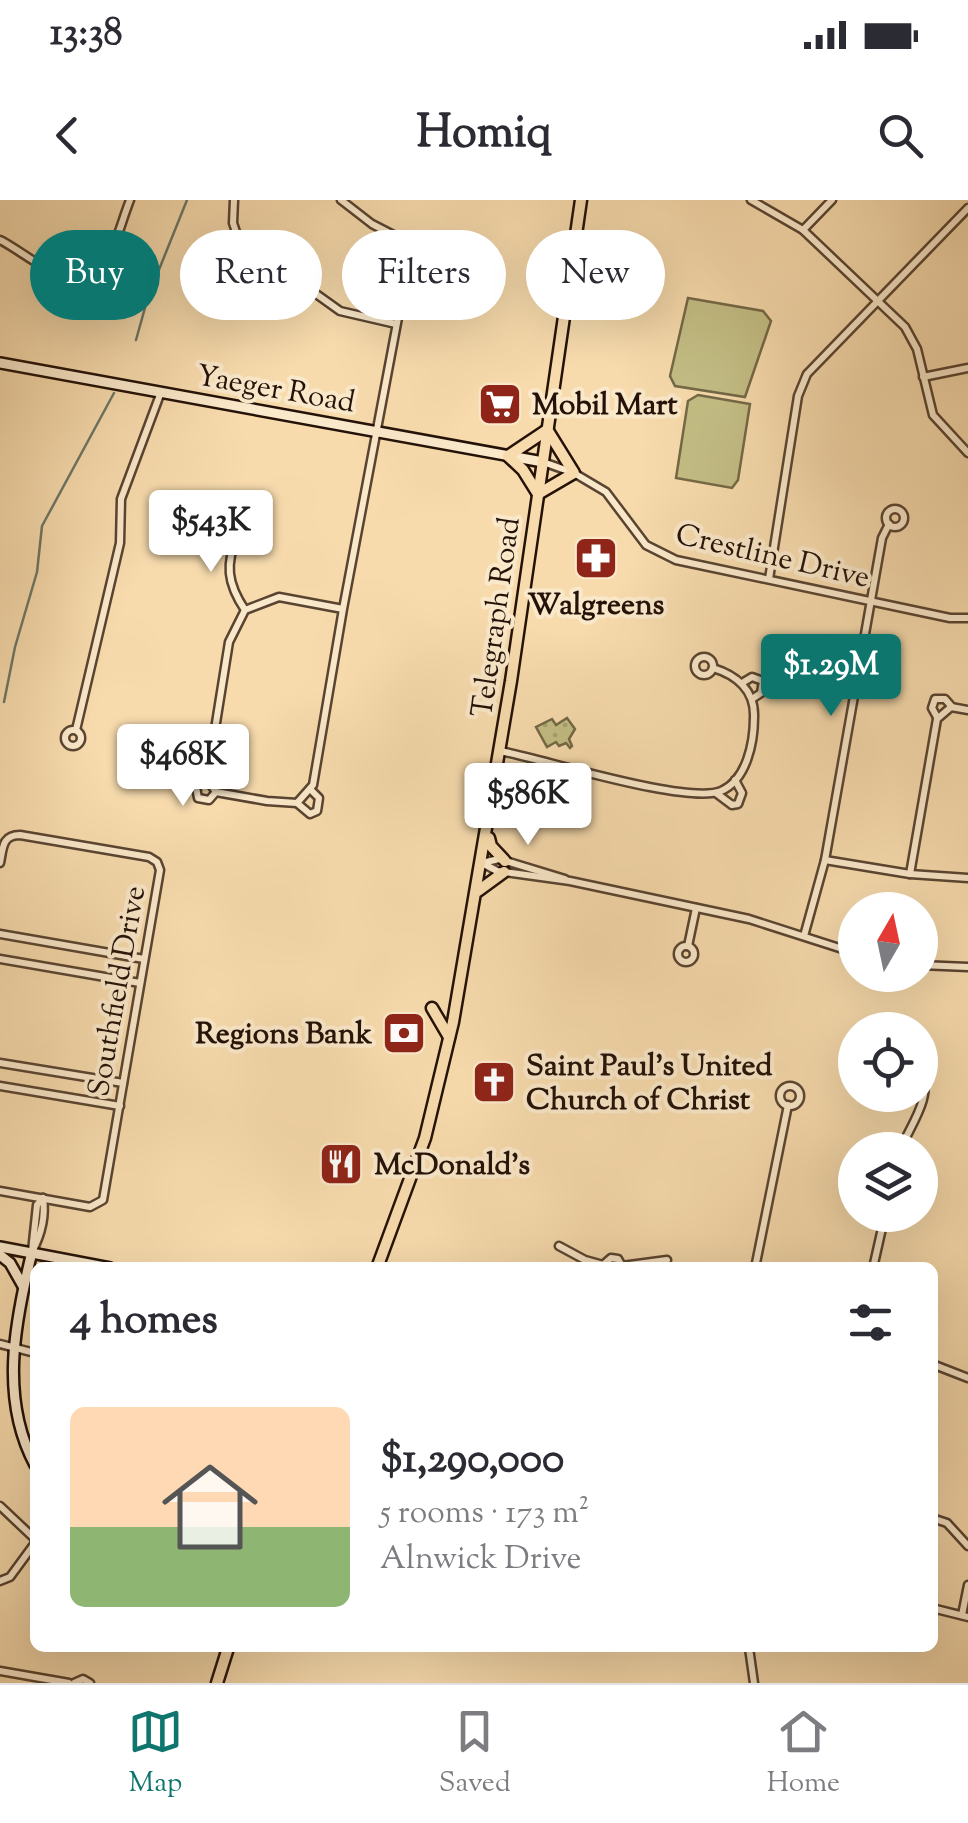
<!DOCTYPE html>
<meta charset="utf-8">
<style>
:root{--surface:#fff;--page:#f7f7f7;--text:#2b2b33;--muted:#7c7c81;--line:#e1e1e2;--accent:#0f766e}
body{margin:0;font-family:"Sorts Mill Goudy",serif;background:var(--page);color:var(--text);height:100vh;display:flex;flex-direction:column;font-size:38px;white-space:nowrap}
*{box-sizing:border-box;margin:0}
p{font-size:32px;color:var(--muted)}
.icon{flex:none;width:55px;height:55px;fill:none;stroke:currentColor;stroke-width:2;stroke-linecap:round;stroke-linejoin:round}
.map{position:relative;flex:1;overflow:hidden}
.side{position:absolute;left:30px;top:1062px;width:908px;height:390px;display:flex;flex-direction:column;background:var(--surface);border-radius:15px;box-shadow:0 10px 40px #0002}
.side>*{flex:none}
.banner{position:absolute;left:30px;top:30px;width:910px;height:90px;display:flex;gap:20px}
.needle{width:65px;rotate:9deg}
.fabs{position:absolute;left:838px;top:692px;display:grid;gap:20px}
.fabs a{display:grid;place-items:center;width:100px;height:100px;border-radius:50%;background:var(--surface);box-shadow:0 10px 40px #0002;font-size:50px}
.price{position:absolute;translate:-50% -85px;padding:0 22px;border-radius:10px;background:#fff;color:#222;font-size:32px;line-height:65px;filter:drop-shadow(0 2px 5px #0008)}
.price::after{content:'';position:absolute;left:50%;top:60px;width:30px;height:22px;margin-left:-15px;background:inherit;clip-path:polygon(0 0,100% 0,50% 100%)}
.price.current{background:var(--accent);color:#fff}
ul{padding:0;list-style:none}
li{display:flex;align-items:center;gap:30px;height:250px;padding:0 40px}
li+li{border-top:2px solid var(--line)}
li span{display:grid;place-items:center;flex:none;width:280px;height:200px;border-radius:15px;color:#555}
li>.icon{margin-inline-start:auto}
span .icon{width:120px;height:120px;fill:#fffc;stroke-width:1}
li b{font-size:42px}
h2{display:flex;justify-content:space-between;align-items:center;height:120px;padding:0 40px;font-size:42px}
.chip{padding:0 35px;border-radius:45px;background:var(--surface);box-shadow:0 10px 40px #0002;font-size:35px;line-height:90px}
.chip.current{background:var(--accent);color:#fff}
.status{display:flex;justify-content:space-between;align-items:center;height:70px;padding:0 50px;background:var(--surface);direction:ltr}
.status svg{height:28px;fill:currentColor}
header{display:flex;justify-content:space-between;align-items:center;height:130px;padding:0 40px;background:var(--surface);font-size:45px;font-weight:800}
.menu{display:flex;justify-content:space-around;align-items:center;height:140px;border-top:2px solid var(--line);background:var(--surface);font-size:28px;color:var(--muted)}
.menu a{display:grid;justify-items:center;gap:5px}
.menu .current{color:var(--accent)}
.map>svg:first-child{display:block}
.grass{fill:url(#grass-dots);stroke:#746846;stroke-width:2.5}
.park{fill:#c3be85;stroke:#746846;stroke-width:2.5}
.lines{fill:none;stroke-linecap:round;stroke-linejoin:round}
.stream{stroke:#6d7767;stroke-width:2.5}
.street-casing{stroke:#594431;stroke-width:11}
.secondary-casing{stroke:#241208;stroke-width:14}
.primary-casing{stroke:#241208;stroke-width:15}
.street{stroke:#fae8ca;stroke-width:6}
.secondary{stroke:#fae8ca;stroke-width:9}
.primary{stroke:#f7dbad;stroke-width:10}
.labels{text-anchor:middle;stroke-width:8;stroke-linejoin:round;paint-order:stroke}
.street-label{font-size:30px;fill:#241208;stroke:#fae8ca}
.poi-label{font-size:30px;font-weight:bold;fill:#241208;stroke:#fae8ca;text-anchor:start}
</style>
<div class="status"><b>13:38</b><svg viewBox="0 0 49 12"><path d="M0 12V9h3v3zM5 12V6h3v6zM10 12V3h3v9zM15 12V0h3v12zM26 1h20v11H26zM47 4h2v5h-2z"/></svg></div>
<header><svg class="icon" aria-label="back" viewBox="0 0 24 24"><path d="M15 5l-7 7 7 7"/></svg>Homiq<svg class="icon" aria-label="search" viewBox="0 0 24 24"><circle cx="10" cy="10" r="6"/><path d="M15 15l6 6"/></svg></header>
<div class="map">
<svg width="968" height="1483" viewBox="0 0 968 1483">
<defs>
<pattern id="grass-dots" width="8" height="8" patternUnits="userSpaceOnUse" patternTransform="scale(2.5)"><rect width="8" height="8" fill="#c3be85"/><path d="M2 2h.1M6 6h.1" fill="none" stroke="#a7a271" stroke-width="1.8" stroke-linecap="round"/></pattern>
</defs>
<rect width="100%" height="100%" fill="#f7dbad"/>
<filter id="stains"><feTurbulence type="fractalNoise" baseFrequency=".002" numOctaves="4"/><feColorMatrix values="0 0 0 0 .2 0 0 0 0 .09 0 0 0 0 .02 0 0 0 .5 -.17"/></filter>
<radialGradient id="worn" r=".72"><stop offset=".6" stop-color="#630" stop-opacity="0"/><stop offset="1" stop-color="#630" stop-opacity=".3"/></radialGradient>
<polygon class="grass" points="567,518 575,529 569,539 572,546 570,548 566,543 559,546 556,542 547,547 536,527 552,519 556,525"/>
<g class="park">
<polygon points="688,98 763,111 771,121 745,197 675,186 670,176"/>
<polygon points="698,195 750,204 738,280 732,288 676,278 688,201"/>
</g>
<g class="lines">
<g class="stream">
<polyline points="136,140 148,97 187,0"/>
<polyline points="4,502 15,447 37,372 42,326 114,193"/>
</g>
<g class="street-casing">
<g id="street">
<polyline points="234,0 233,23 238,38 340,111 396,124"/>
<polyline points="341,0 372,24 405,41 411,49 343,409 313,585 297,603 267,601 216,592 207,579 229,442 245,410 279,397 343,409"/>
<polyline points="751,0 803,30 905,127 917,149 933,215 968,253"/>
<polyline points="803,30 832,0"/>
<path d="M0,40C22,50 83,104 101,73C114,52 121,23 130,0"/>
<polyline points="78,84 91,92 98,90 101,75"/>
<polyline points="923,177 968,168"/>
<polyline points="543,262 574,273 606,292 646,345 676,360 950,418 968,418"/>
<circle cx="895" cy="318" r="9"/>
<circle cx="241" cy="325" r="10"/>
<path d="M238,334C225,364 227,383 245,410"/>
<polyline points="769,379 798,196 807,174 968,8"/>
<circle cx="704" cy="466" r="9"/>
<polyline points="742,483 752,477 763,481 761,493 752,499"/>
<polyline points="937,517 932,508 935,499 945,499 952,507"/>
<circle cx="73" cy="538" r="8"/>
<polyline points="76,530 120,343 121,299 161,192"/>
<path d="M500,551C543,559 687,605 721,591C747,580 754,542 754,517C755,490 736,475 713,468"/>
<polyline points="207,579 196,587 198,598 209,600 216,592"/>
<polyline points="716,593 732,605 738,604 742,593 735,580"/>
<polyline points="297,603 310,614 317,611 319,598 310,589"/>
<polyline points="825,660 910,674 968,678"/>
<path d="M0,663C3,648 2,635 20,635L149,657L157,662L160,670L103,1000L90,1007L0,991"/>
<polyline points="482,663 497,671 570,681 749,719 855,753"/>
<polyline points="482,663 499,659 565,679"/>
<polyline points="910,674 937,519 951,507 968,510"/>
<polyline points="0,734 144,759"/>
<polyline points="804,736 825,660 882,338 889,324"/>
<circle cx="686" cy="754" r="8"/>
<polyline points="688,746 696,708"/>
<polyline points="0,759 140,783"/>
<polyline points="920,765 968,767"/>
<polyline points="0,863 123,883"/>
<polyline points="0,886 120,906"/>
<circle cx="790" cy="896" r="10"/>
<path d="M900,950C910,926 935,894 920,871"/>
<polyline points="559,1046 585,1060 603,1065"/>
<polyline points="32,1051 37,1005 43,998"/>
<path d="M32,1052C41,1035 46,1018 43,998"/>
<polyline points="603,1065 611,1058 618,1059 622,1066"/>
<polyline points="622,1066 667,1060"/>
<polyline points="755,1068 788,905"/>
<polyline points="873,1068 885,1015"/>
<polyline points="0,1144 35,1153"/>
<polyline points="932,1164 968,1178"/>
<polyline points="0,1306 35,1339"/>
<polyline points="932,1318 947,1323 968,1346"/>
<polyline points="0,1381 10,1377 35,1343"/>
<polyline points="932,1408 968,1417"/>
<polyline points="962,1415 968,1385"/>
<polyline points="749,1448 754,1483"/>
<polyline points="0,1471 69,1483"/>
<polyline points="74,1483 83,1479 90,1483"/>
</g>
</g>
<g class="secondary-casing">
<g id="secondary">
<polyline points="0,163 543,262"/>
<polyline points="0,1047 110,1068"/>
<path d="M32,1052C14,1125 0,1200 35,1265"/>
<polyline points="0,1055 10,1063 23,1086"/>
</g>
</g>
<g class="primary-casing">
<g id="primary">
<polyline points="538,294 523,270 508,256 547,230"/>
<polyline points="538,294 574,273 548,231"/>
<polyline points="489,638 491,646 505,661"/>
<polyline points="478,691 504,672"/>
<polyline points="432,808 449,837"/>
<polyline points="377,1068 425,938 453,822 511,481 581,0"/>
<polyline points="217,1483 228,1448"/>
</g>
</g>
<use href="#street" class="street"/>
<use href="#secondary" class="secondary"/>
<use href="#primary" class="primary"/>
</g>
<defs>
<g id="supermarket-square" transform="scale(2.25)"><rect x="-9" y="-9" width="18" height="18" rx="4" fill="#8f2418" stroke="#fae8ca"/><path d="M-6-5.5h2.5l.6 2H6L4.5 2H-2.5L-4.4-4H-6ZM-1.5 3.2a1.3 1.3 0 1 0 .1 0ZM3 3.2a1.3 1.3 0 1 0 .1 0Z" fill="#fff"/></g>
<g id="pharmacy-square" transform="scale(2.25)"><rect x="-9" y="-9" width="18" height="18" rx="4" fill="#8f2418" stroke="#fae8ca"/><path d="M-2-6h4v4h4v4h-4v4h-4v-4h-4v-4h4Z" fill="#fff"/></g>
<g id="bank-square" transform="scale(2.25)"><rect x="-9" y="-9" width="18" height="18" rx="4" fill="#8f2418" stroke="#fae8ca"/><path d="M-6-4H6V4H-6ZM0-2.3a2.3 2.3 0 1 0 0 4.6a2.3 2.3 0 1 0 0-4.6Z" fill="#fff"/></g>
<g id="church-square" transform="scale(2.25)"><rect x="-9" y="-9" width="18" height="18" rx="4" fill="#8f2418" stroke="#fae8ca"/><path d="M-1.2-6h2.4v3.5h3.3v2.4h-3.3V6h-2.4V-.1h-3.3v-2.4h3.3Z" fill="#fff"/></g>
<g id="restaurant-square" transform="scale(2.25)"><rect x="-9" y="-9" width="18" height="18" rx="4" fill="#8f2418" stroke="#fae8ca"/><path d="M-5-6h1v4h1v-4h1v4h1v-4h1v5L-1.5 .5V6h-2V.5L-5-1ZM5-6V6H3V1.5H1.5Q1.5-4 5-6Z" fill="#fff"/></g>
</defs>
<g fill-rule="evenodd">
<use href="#supermarket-square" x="500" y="204"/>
<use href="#pharmacy-square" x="596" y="358"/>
<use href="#bank-square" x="404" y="833"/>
<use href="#church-square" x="494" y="882"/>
<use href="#restaurant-square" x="341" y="964"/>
</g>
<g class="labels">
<g class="street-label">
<text transform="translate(276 188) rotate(10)" y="10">Yaeger Road</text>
<text transform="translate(773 355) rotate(13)" y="10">Crestline Drive</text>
<text transform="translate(495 417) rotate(-82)" y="10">Telegraph Road</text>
<text transform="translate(116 791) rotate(-80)" y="10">Southfield Drive</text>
</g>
<g class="poi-label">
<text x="532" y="214">Mobil Mart</text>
<text x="596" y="414" text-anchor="middle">Walgreens</text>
<text x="372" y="843" text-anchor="end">Regions Bank</text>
<text x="526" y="875">Saint Paul's United<tspan x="526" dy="34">Church of Christ</tspan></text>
<text x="374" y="974">McDonald's</text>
</g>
</g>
<rect width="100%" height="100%" filter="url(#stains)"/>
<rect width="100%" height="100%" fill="url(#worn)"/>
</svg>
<div class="fabs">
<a><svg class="needle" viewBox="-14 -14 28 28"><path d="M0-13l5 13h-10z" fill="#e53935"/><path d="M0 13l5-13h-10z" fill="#7c7c81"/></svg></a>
<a><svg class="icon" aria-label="locate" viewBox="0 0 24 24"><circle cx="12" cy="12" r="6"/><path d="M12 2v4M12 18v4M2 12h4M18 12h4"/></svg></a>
<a><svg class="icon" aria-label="layers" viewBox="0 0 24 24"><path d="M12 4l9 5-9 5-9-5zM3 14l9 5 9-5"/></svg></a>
</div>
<b class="price" style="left:211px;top:375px">$543K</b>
<b class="price current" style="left:831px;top:519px">$1.29M</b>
<b class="price" style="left:183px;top:609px">$468K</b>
<b class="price" style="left:528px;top:648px">$586K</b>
<div class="banner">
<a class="chip current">Buy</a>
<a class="chip">Rent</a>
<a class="chip">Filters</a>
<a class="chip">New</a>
</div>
<section class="side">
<h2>4 homes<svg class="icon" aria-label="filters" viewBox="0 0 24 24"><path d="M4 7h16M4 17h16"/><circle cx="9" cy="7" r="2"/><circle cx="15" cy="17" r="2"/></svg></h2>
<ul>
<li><span style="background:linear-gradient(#ffd9b3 60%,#8fb573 0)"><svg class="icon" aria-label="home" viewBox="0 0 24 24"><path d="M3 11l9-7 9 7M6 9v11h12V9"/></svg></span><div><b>$1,290,000</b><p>5 rooms · 173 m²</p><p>Alnwick Drive</p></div></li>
</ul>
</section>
</div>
<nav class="menu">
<a class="current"><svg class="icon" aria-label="map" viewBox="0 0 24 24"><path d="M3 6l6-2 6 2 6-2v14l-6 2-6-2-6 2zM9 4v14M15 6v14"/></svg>Map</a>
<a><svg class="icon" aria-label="saved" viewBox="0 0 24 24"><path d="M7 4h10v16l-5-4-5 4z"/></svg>Saved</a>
<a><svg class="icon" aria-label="home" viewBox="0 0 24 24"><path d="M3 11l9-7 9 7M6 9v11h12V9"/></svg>Home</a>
</nav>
